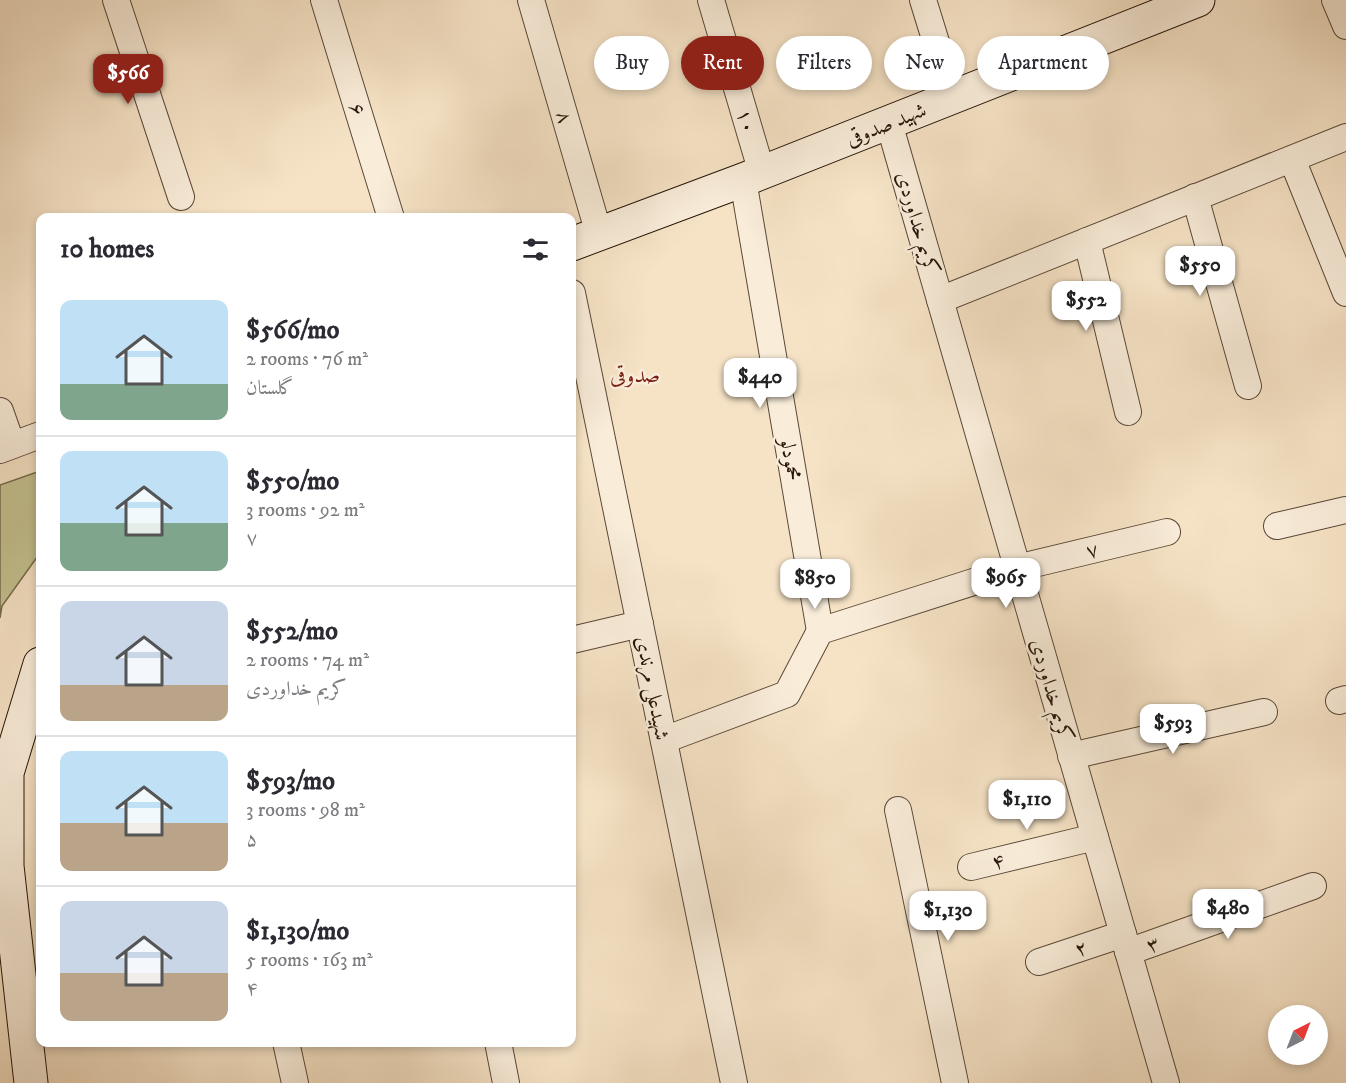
<!DOCTYPE html>
<meta charset="utf-8">
<style>
:root{--surface:#fff;--page:#f7f7f7;--text:#2b2b33;--muted:#7c7c81;--line:#e1e1e2;--accent:#8f2418}
body{margin:0;font-family:"IM FELL DW Pica",Amiri,serif;background:var(--page);color:var(--text);height:100vh;display:flex;flex-direction:column;font-size:22px;white-space:nowrap}
*{box-sizing:border-box;margin:0}
p{font-size:20px;color:var(--muted)}
.icon{flex:none;width:33px;height:33px;fill:none;stroke:currentColor;stroke-width:2;stroke-linecap:round;stroke-linejoin:round}
.map{position:relative;flex:1;overflow:hidden}
.panel{position:absolute;left:36px;top:213px;width:540px;height:834px;display:flex;flex-direction:column;background:var(--surface);border-radius:12px;box-shadow:0 3px 9px #0003}
.panel>*{flex:none}
.guide{position:absolute;left:594px;top:36px;width:570px;height:54px;display:flex;gap:12px}
.needle{width:39px;rotate:42deg}
.tools{position:absolute;left:1268px;top:1005px;display:grid;gap:12px}
.tools a{display:grid;place-items:center;width:60px;height:60px;border-radius:50%;background:var(--surface);box-shadow:0 3px 9px #0003;font-size:30px}
.price{position:absolute;translate:-50% -51px;padding:0 14px;border-radius:12px;background:#fff;color:#222;font-size:20px;line-height:39px;filter:drop-shadow(0 2px 3px #0008)}
.price::after{content:'';position:absolute;left:50%;top:36px;width:18px;height:14px;margin-left:-9px;background:inherit;clip-path:polygon(0 0,100% 0,50% 100%)}
.price.active{background:var(--accent);color:#fff}
ul{padding:0;list-style:none}
li{display:flex;align-items:center;gap:18px;height:150px;padding:0 24px}
li+li{border-top:2px solid var(--line)}
li span{display:grid;place-items:center;flex:none;width:168px;height:120px;border-radius:12px;color:#555}
li>.icon{margin-inline-start:auto}
span .icon{width:72px;height:72px;fill:#fffc;stroke-width:1}
li b{font-size:26px}
h2{display:flex;justify-content:space-between;align-items:center;height:72px;padding:0 24px;font-size:26px}
.pill{padding:0 21px;border-radius:27px;background:var(--surface);box-shadow:0 3px 9px #0003;font-size:21px;line-height:54px}
.pill.active{background:var(--accent);color:#fff}
.map>svg:first-child{display:block}
.green{fill:#c4c190;stroke:#756a4c;stroke-width:1.5}
.lines{fill:none;stroke-linecap:round;stroke-linejoin:round}
.street-casing{stroke:#5a4837;stroke-width:28}
.secondary-casing{stroke:#261407;stroke-width:35}
.street{stroke:#f9edda;stroke-width:26}
.secondary{stroke:#f9edda;stroke-width:33}
.labels{text-anchor:middle;stroke-width:5;stroke-linejoin:round;paint-order:stroke}
.street-label{font-size:21px;fill:#261407;stroke:#f9edda}
.neighbourhood-label{font-size:22px;fill:#7a1f14;stroke:#f9edda}
</style>
<div class="map">
<svg width="1346" height="1083" viewBox="0 0 1346 1083">
<rect width="100%" height="100%" fill="#f6e3c6"/>
<filter id="stains"><feTurbulence type="fractalNoise" baseFrequency=".00333" numOctaves="4"/><feColorMatrix values="0 0 0 0 .2 0 0 0 0 .09 0 0 0 0 .02 0 0 0 .5 -.17"/></filter>
<radialGradient id="worn" r=".72"><stop offset=".6" stop-color="#630" stop-opacity="0"/><stop offset="1" stop-color="#630" stop-opacity=".3"/></radialGradient>
<polygon class="green" points="40,471 40,553 2,606 0,618 0,485"/>
<g class="lines">
<g class="street-casing">
<g id="street">
<polyline points="116,0 181,197"/>
<polyline points="324,0 391,218"/>
<polyline points="531,0 599,234"/>
<polyline points="711,0 762,173"/>
<polyline points="923,0 953,97"/>
<polyline points="1335,0 1346,26"/>
<polyline points="889,123 1166,1083"/>
<polyline points="1292,159 1346,293"/>
<polyline points="743,180 820,631"/>
<polyline points="1195,197 1248,386"/>
<polyline points="1087,241 1128,412"/>
<polyline points="572,293 734,1083"/>
<polyline points="940,300 1346,137"/>
<polyline points="0,411 12,445"/>
<polyline points="0,450 40,435"/>
<polyline points="1277,526 1346,510"/>
<polyline points="572,640 640,624"/>
<polyline points="1339,701 1346,699"/>
<polyline points="664,740 787,694 820,631 1017,568 1167,532"/>
<polyline points="1071,756 1264,712"/>
<polyline points="898,810 955,1083"/>
<polyline points="971,867 1095,837"/>
<polyline points="1128,952 1313,886"/>
<polyline points="1039,962 1123,934"/>
<polyline points="286,1042 295,1083"/>
<polyline points="498,1042 506,1083"/>
</g>
</g>
<g class="secondary-casing">
<g id="secondary">
<polyline points="572,244 743,180 1198,0"/>
<polyline points="31,1083 7,866 7,773 40,664"/>
</g>
</g>
<use href="#street" class="street"/>
<use href="#secondary" class="secondary"/>
</g>
<g class="labels">
<g class="street-label">
<text transform="translate(358 109) rotate(73)" y="7">۶</text>
<text transform="translate(565 117) rotate(74)" y="7">۸</text>
<text transform="translate(747 121) rotate(73)" y="7">۱۰</text>
<text transform="translate(886 124) rotate(-22)" y="7">شهید صدوقی</text>
<text transform="translate(918 223) rotate(74)" y="7">کریم خداوردی</text>
<text transform="translate(791 459) rotate(80)" y="7">محمودلو</text>
<text transform="translate(1092 550) rotate(-14)" y="7">۷</text>
<text transform="translate(653 688) rotate(79)" y="7">شهیدعلی مرندی</text>
<text transform="translate(1052 690) rotate(74)" y="7">کریم خداوردی</text>
<text transform="translate(998 861) rotate(-14)" y="7">۴</text>
<text transform="translate(1153 944) rotate(-20)" y="7">۳</text>
<text transform="translate(1081 948) rotate(-18)" y="7">۲</text>
</g>
<g class="neighbourhood-label">
<text x="635" y="382">صدوقی</text>
</g>
</g>
<rect width="100%" height="100%" filter="url(#stains)"/>
<rect width="100%" height="100%" fill="url(#worn)"/>
</svg>
<div class="tools">
<a><svg class="needle" viewBox="-14 -14 28 28"><path d="M0-13l5 13h-10z" fill="#e53935"/><path d="M0 13l5-13h-10z" fill="#7c7c81"/></svg></a>
</div>
<b class="price active" style="left:128px;top:105px">$566</b>
<b class="price" style="left:1200px;top:297px">$550</b>
<b class="price" style="left:1086px;top:332px">$552</b>
<b class="price" style="left:760px;top:409px">$440</b>
<b class="price" style="left:1006px;top:609px">$965</b>
<b class="price" style="left:815px;top:610px">$850</b>
<b class="price" style="left:1173px;top:755px">$593</b>
<b class="price" style="left:1027px;top:831px">$1,110</b>
<b class="price" style="left:1228px;top:940px">$480</b>
<b class="price" style="left:948px;top:942px">$1,130</b>
<div class="guide">
<a class="pill">Buy</a>
<a class="pill active">Rent</a>
<a class="pill">Filters</a>
<a class="pill">New</a>
<a class="pill">Apartment</a>
</div>
<section class="panel">
<h2>10 homes<svg class="icon" aria-label="filters" viewBox="0 0 24 24"><path d="M4 7h16M4 17h16"/><circle cx="9" cy="7" r="2"/><circle cx="15" cy="17" r="2"/></svg></h2>
<ul>
<li><span style="background:linear-gradient(#bfe0f5 70%,#7fa58c 0)"><svg class="icon" aria-label="home" viewBox="0 0 24 24"><path d="M3 11l9-7 9 7M6 9v11h12V9"/></svg></span><div><b>$566/mo</b><p>2 rooms · 76 m²</p><p>گلستان</p></div></li>
<li><span style="background:linear-gradient(#bfe0f5 60%,#7fa58c 0)"><svg class="icon" aria-label="home" viewBox="0 0 24 24"><path d="M3 11l9-7 9 7M6 9v11h12V9"/></svg></span><div><b>$550/mo</b><p>3 rooms · 92 m²</p><p>۷</p></div></li>
<li><span style="background:linear-gradient(#c9d6e8 70%,#b9a48a 0)"><svg class="icon" aria-label="home" viewBox="0 0 24 24"><path d="M3 11l9-7 9 7M6 9v11h12V9"/></svg></span><div><b>$552/mo</b><p>2 rooms · 74 m²</p><p>کریم خداوردی</p></div></li>
<li><span style="background:linear-gradient(#bfe0f5 60%,#b9a48a 0)"><svg class="icon" aria-label="home" viewBox="0 0 24 24"><path d="M3 11l9-7 9 7M6 9v11h12V9"/></svg></span><div><b>$593/mo</b><p>3 rooms · 98 m²</p><p>۵</p></div></li>
<li><span style="background:linear-gradient(#c9d6e8 60%,#b9a48a 0)"><svg class="icon" aria-label="home" viewBox="0 0 24 24"><path d="M3 11l9-7 9 7M6 9v11h12V9"/></svg></span><div><b>$1,130/mo</b><p>5 rooms · 163 m²</p><p>۴</p></div></li>
</ul>
</section>
</div>
